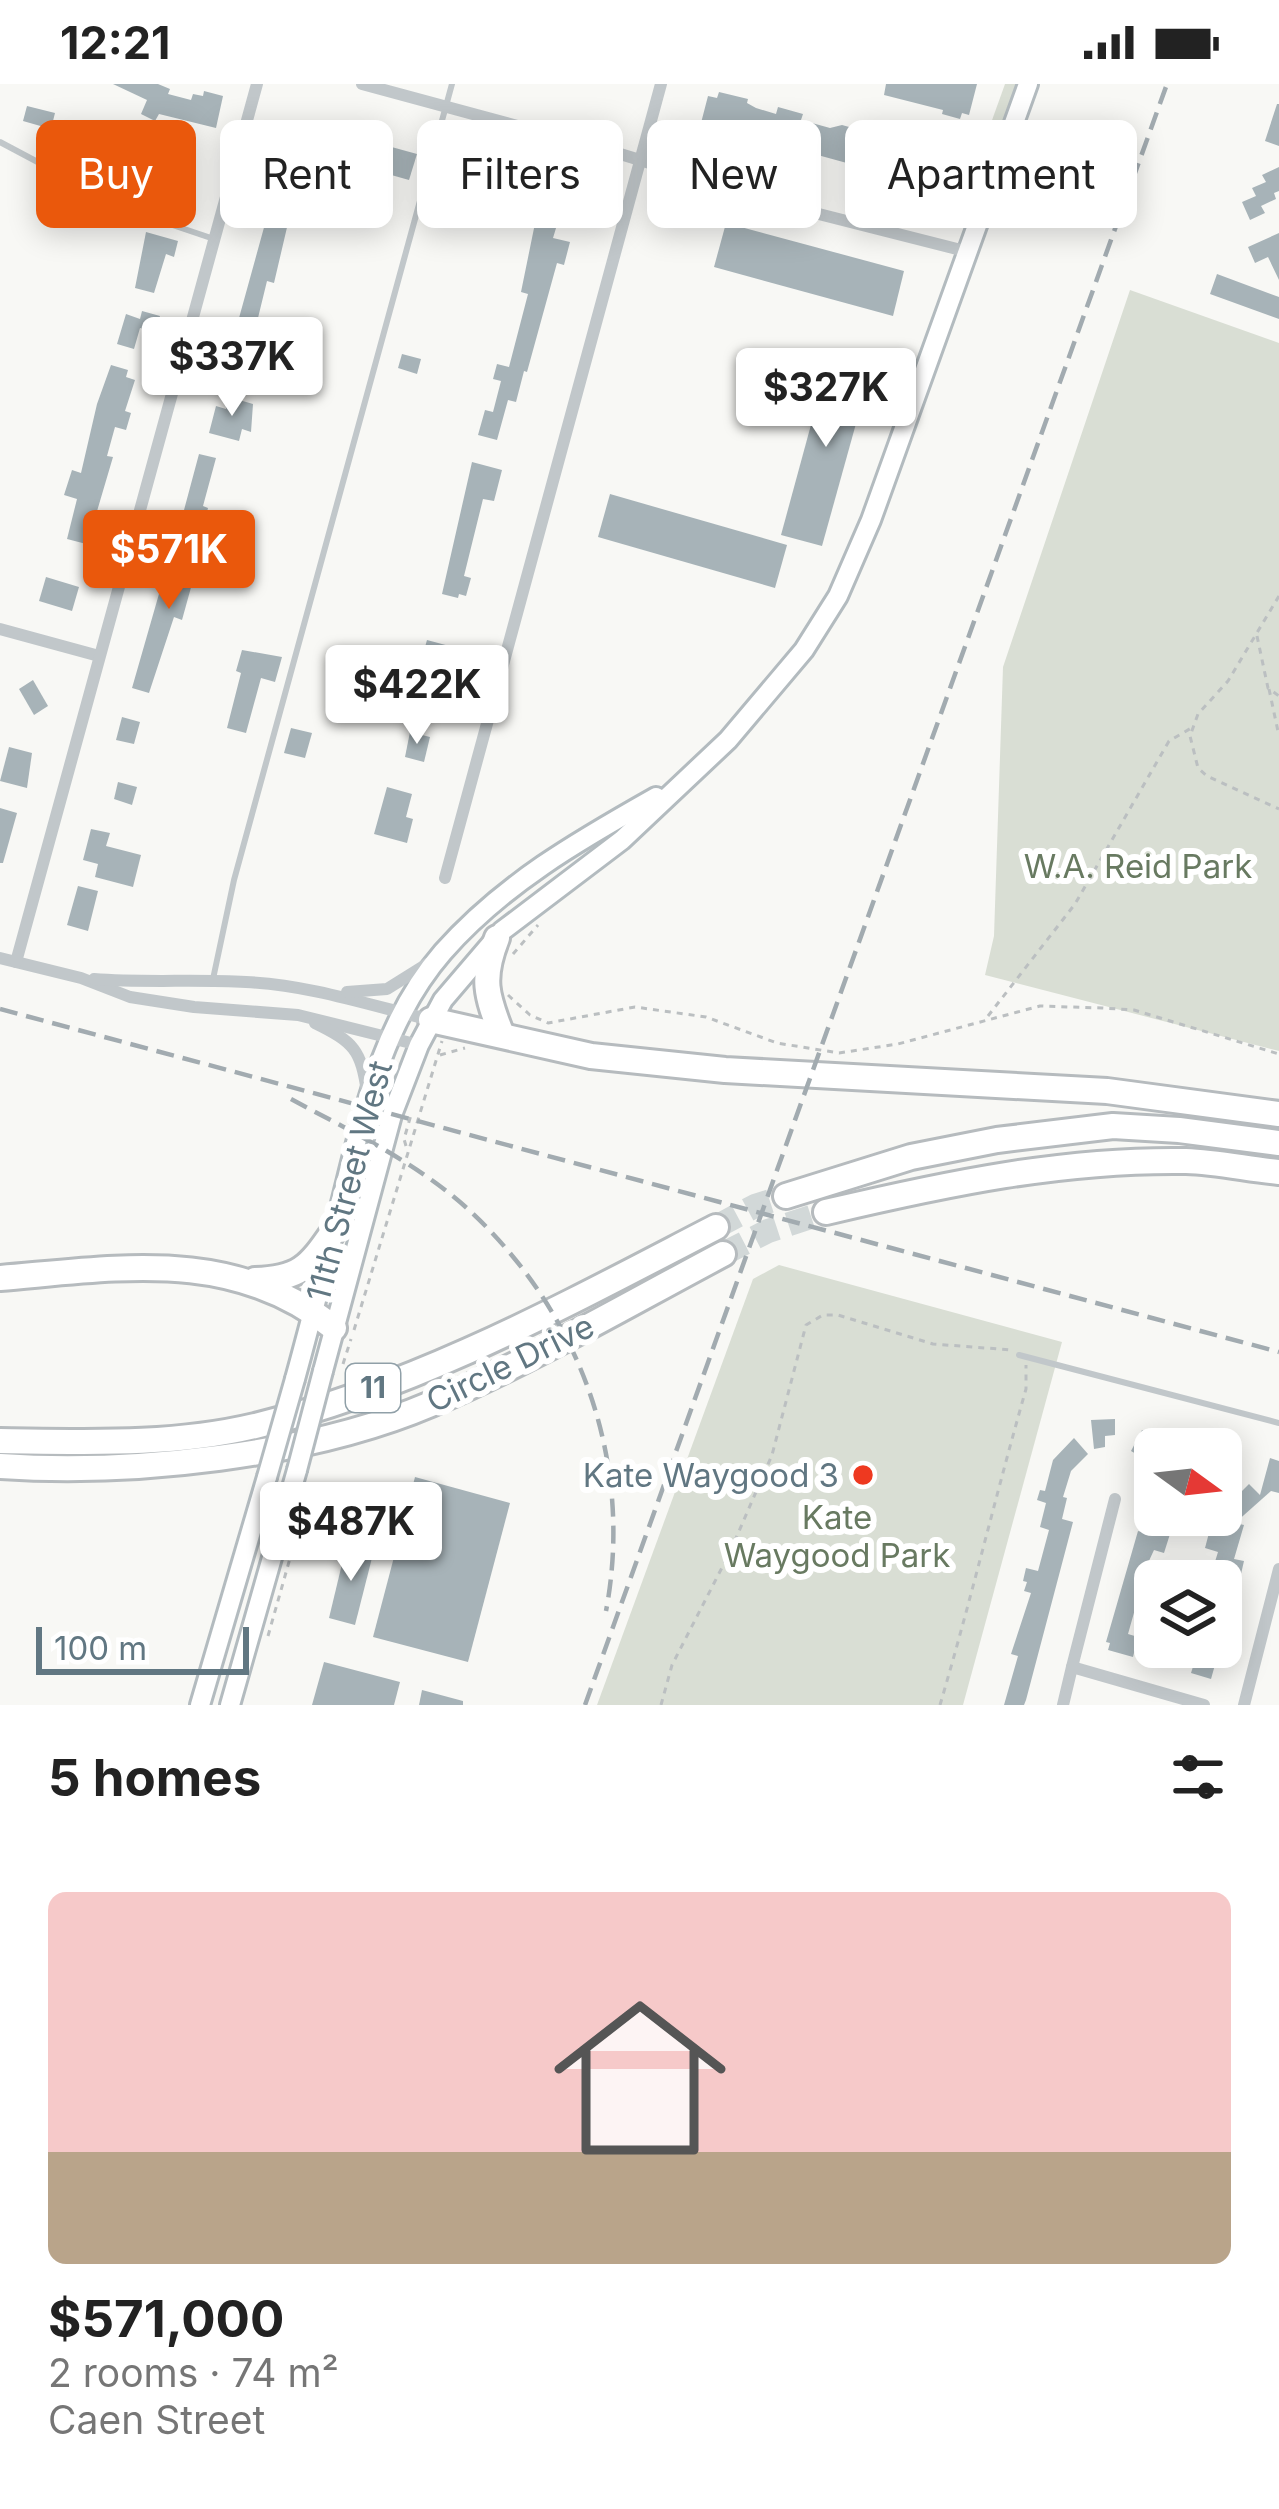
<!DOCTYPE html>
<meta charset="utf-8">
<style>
:root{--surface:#fff;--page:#f2f2f2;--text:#222;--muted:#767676;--line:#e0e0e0;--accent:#ea580c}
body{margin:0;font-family:Inter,sans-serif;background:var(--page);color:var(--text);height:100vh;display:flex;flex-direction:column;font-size:45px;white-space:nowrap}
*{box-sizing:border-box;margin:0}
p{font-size:39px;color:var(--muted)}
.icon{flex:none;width:66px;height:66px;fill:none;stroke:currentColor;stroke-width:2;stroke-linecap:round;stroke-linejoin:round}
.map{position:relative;height:1621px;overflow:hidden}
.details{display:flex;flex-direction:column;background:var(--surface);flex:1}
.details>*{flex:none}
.banner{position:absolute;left:36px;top:36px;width:1209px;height:108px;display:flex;gap:24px}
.needle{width:78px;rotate:105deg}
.tools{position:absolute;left:1134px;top:1344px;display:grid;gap:24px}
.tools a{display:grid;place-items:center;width:108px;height:108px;border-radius:18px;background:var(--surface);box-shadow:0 6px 30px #0003;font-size:60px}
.scale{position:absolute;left:36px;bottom:30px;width:213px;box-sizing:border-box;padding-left:12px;border:6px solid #617782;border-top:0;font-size:33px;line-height:42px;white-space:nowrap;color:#617782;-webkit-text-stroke:9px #fff;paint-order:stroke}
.price{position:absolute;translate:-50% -102px;padding:0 27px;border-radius:12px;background:#fff;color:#222;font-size:39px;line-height:78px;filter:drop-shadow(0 3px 6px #0008)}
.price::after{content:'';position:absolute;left:50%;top:72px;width:36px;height:27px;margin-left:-18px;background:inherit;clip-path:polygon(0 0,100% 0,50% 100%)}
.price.on{background:var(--accent);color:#fff}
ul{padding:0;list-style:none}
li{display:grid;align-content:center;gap:24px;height:636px;padding:0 48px}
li+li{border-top:3px solid var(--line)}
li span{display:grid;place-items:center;height:372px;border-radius:18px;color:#555}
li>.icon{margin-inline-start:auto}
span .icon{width:216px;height:216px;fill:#fffc;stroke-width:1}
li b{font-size:51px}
h2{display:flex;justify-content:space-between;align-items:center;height:144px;padding:0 48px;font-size:51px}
.chip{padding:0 42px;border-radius:18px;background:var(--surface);box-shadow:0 6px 30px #0003;font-size:42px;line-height:108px}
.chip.on{background:var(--accent);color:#fff}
.status{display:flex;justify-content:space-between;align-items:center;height:84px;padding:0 60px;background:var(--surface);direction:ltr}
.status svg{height:33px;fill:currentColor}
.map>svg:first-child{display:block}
.green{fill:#d9ded4}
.building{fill:#a7b3b8}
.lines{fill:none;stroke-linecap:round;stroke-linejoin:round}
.motorway-tunnel{stroke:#d2d8d8;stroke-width:24;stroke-dasharray:24 12;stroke-linecap:butt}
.secondary-casing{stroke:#b3bbbf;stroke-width:24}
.motorway-casing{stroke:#b6bbbe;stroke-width:30}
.path{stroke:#bbbfc1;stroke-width:3;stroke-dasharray:6 6;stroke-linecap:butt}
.service{stroke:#c1c7ca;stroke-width:6}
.minor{stroke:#c1c7ca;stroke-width:12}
.secondary{stroke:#fff;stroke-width:18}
.motorway{stroke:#fff;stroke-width:24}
.rail{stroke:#a2abb0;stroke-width:4.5;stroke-dasharray:18 9;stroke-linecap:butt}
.secondary-bridge-casing{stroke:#b3bbbf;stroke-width:24;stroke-linecap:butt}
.secondary-bridge{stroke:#fff;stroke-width:18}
.poi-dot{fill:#ee3920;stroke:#fff;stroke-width:4.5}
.labels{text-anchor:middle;stroke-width:12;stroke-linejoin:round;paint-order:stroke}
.shield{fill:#fff;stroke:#90a0a8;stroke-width:3}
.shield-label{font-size:30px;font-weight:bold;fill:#617782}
.park-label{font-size:33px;fill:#687a61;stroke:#fff}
.street-label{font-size:33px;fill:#617782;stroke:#fff}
.poi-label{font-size:33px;fill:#617782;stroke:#fff;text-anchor:end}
</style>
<div class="status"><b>12:21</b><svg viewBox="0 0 49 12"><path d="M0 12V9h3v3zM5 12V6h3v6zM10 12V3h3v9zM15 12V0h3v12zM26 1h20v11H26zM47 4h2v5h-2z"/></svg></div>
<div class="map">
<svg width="1279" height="1621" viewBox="0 0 1279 1621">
<rect width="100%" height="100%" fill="#f8f8f5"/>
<g class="green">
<polygon points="1005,0 1019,0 972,130 963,117"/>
<polygon points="1130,206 1279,259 1279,967 985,891 994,852 1003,583"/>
<polygon points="779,1181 1062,1258 963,1621 597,1621 753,1195"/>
</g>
<g class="building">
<polygon points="113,0 158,0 170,5 168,10 191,16 193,10 203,12 204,7 223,12 216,44 159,30 155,37 141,30 147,16"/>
<polygon points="886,0 977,0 969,31 962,29 960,35 942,30 943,26 884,11"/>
<polygon points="719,8 748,15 747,19 756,24 776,30 778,23 803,30 801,36 830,44 842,41 885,53 884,59 936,67 935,72 945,74 938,104 701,39 708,12 717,14"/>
<polygon points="1277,20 1279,20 1279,62 1265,57"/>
<polygon points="27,22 55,29 51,45 23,37"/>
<polygon points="292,53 319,59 311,94 296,91 300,71 289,69"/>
<polygon points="377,59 417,70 409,96 370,85"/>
<polygon points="103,63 129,76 120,95 93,82"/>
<polygon points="441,71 512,89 500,130 469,121 471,115 443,107 445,100 434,97"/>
<polygon points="1279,83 1279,107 1274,109 1276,115 1261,122 1265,129 1250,136 1242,118 1256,112 1252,104 1266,98 1262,91"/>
<polygon points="179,84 190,87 185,112 156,105 160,86 177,90"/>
<polygon points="276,100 296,105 274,199 267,197 257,238 239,234"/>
<polygon points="543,100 574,108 569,133 560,131 553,154 570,158 564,181 557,179 527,288 524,287 516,318 508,316 497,356 478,351 485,326 493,328 501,297 493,295 497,280 509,283 528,210 521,208"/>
<polygon points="726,139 904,187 893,232 714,183"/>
<polygon points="146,148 178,157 174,173 166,170 154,209 135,204"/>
<polygon points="1279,149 1279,196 1268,173 1255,179 1248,163"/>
<polygon points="1217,190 1279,213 1279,235 1210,210"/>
<polygon points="142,227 160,232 155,248 140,244 134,265 117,260 126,230 140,235"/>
<polygon points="238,257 257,263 250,287 231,282"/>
<polygon points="402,270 421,275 417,290 398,284"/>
<polygon points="830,271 872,282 822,462 781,451"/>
<polygon points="111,281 128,286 126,293 135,296 125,327 131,329 126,346 115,343 107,372 113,373 95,434 101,435 94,462 67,455 77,415 64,411 72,386 81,389 97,320"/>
<polygon points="229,313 253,320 251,348 242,345 239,357 209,349 216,322 226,325"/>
<polygon points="199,370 216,374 203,422 208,424 202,447 180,441"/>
<polygon points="472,378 502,386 494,417 483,415 464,492 471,494 466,512 459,510 458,514 442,510"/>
<polygon points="610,410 787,461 775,504 598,453"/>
<polygon points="171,468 217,480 213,494 195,489 182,536 174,533 149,609 132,604"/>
<polygon points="46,493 79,503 72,527 39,517"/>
<polygon points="427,556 453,563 438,619 418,614 428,575 414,571 418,561 425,563"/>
<polygon points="242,566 282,573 275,598 261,594 246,649 227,644 241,589 236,587"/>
<polygon points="33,596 48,622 34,631 19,605"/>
<polygon points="122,633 140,638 134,660 116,656"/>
<polygon points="291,644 312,649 305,674 284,669"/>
<polygon points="410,648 430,653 424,678 405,673"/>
<polygon points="9,663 32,669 27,704 0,697"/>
<polygon points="118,698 137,703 132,721 114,715"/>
<polygon points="387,703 412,710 406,733 413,735 407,759 374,750"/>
<polygon points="0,724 17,729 3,779 0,779"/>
<polygon points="91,745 110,749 106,762 141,771 133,803 95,793 98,780 83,776"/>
<polygon points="78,802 98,807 88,847 67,841"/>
<polygon points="1115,1335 1115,1351 1105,1352 1105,1363 1094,1365 1091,1336"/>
<polygon points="1142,1346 1176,1365 1155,1365 1155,1381 1131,1367"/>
<polygon points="1074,1354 1088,1370 1071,1387 1063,1413 1067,1414 1062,1435 1073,1438 1026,1616 1024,1621 1004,1621 1018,1572 1011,1570 1031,1509 1024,1507 1027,1498 1023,1497 1026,1484 1038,1487 1049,1446 1040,1443 1046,1419 1037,1416 1040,1406 1045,1407 1053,1376"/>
<polygon points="1270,1374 1279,1377 1279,1409 1271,1407 1235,1439 1244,1441 1234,1475 1244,1477 1230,1538 1221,1536 1221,1497 1209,1497 1218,1468 1205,1464 1210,1445 1222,1448 1229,1420 1249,1400 1260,1411"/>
<polygon points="415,1393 510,1419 468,1578 373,1553"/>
<polygon points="1156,1431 1176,1431 1164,1469 1154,1466 1148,1479 1128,1550 1138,1553 1133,1573 1108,1566 1110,1559 1106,1558 1138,1447 1150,1450"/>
<polygon points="347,1459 374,1466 355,1541 329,1534"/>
<polygon points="1199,1563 1220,1563 1211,1595 1191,1589"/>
<polygon points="324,1578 400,1598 394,1621 312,1621"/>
<polygon points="422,1606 463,1617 463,1621 419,1621"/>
</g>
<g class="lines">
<g class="motorway-tunnel">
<polyline points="716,1143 755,1122 786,1112"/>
<polyline points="723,1170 768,1147 826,1128"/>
</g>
<g class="secondary-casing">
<g id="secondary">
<polyline points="323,1287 392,1031 419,961 443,916 502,847 622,756 728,656 804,566 838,512 871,436 1028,0"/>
<path d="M295,1295C311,1237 326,1178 341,1119C363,1031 382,938 443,868C503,800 578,757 656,713"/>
<polyline points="200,1621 267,1393"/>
<polyline points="230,1621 297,1386"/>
</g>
</g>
<g class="motorway-casing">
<g id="motorway">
<path d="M497,854C481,894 486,911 502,951"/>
<polyline points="431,936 591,972 725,986 1107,1007 1279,1030"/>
<polyline points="786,1112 911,1073 997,1056 1113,1042 1179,1046 1279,1059"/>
<path d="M826,1128C945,1100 1063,1075 1186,1077C1217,1078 1248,1085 1279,1088"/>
<path d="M0,1194C119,1184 233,1163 334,1244"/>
<path d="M255,1196C299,1195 309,1183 333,1148"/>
<path d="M0,1357C85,1358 171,1362 255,1342C417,1303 569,1219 716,1143"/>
<path d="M0,1382C132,1391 309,1372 431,1320C531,1277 627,1221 723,1170"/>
</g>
</g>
<g class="path">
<polyline points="1279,512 1228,597 1198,630 1190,652 1198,684 1207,692 1279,725"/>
<polyline points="1257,552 1268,604 1279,612"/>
<polyline points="1269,605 1279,652"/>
<polyline points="513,870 538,841"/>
<polyline points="508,911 530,931 548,939 635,923 706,933 777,959 839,969 898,960 1040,922 1102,924 1134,926 1279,970"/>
<polyline points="988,932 1075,820 1169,657 1193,643"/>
<polyline points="440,971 465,964"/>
<polyline points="406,1062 404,1055 411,1031"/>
<polyline points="354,1246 442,957"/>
<polyline points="343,1280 351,1255"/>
<polyline points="268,1552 298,1446"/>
<polyline points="661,1621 672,1581 730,1468 772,1371 806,1241 823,1231 838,1231 933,1260 1012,1266"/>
<path d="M940,1621C971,1516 996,1410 1026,1305V1281"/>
</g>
<g class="service">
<polyline points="0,58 128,126 214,155"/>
<polyline points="213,895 234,796 452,0"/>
<polyline points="1019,1271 1279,1339"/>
</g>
<g class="minor">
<polyline points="362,0 617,69 803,126 969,168"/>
<polyline points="0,545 99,572"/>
<polyline points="445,794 661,0"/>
<polyline points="0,874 81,894 130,913 194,923 298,931 419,961"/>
<polyline points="16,878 257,0"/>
<path d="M94,895C145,899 195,895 246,898C310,901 369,921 431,936"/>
<polyline points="347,908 387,905 427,880"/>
<path d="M315,939C354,958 361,966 367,1008"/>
<polyline points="1072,1583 1115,1415"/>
<polyline points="1063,1621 1072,1583 1204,1621"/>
<polyline points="1244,1621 1279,1485"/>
</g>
<use href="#secondary" class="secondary"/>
<use href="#motorway" class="motorway"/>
<g class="rail">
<polyline points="0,925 1279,1268"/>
<path d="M291,1015C352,1048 418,1079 470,1127C581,1230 634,1379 606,1527"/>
<polyline points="585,1621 1167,0"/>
</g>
<g class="secondary-bridge-casing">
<g id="secondary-bridge">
<polyline points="297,1386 323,1287"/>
<polyline points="267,1393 295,1295"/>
</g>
</g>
<use href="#secondary-bridge" class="secondary-bridge"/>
</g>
<circle class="poi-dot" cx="863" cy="1391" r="12"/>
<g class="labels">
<rect class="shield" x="346" y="1280" width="54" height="48" rx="9"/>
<g class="shield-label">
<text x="373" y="1314">11</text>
</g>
<g class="park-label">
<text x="1138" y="794">W.A. Reid Park</text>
<text x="837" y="1445">Kate<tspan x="837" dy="38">Waygood Park</tspan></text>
</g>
<g class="street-label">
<text transform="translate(349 1097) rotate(-75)" y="12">11th Street West</text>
<text transform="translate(510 1279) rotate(-26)" y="12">Circle Drive</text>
</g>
<g class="poi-label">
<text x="839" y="1403">Kate Waygood 3</text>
</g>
</g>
</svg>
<div class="tools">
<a><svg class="needle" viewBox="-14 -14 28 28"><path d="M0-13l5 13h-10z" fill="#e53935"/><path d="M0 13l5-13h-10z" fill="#767676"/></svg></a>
<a><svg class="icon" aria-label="layers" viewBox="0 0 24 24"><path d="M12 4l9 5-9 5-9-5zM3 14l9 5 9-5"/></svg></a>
</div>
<div class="scale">100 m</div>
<b class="price" style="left:232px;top:335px">$337K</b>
<b class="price" style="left:826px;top:366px">$327K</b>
<b class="price on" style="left:169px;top:528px">$571K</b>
<b class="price" style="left:417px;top:663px">$422K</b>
<b class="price" style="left:351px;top:1500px">$487K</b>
<div class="banner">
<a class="chip on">Buy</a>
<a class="chip">Rent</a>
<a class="chip">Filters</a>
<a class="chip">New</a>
<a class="chip">Apartment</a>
</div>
</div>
<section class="details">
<h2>5 homes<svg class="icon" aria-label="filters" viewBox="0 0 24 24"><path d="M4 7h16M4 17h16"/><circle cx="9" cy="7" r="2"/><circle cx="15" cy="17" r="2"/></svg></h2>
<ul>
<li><span style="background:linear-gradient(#f6c9c9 70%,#b9a48a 0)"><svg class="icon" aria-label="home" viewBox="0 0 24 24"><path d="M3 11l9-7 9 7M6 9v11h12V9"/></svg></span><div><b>$571,000</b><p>2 rooms · 74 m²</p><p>Caen Street</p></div></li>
</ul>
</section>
